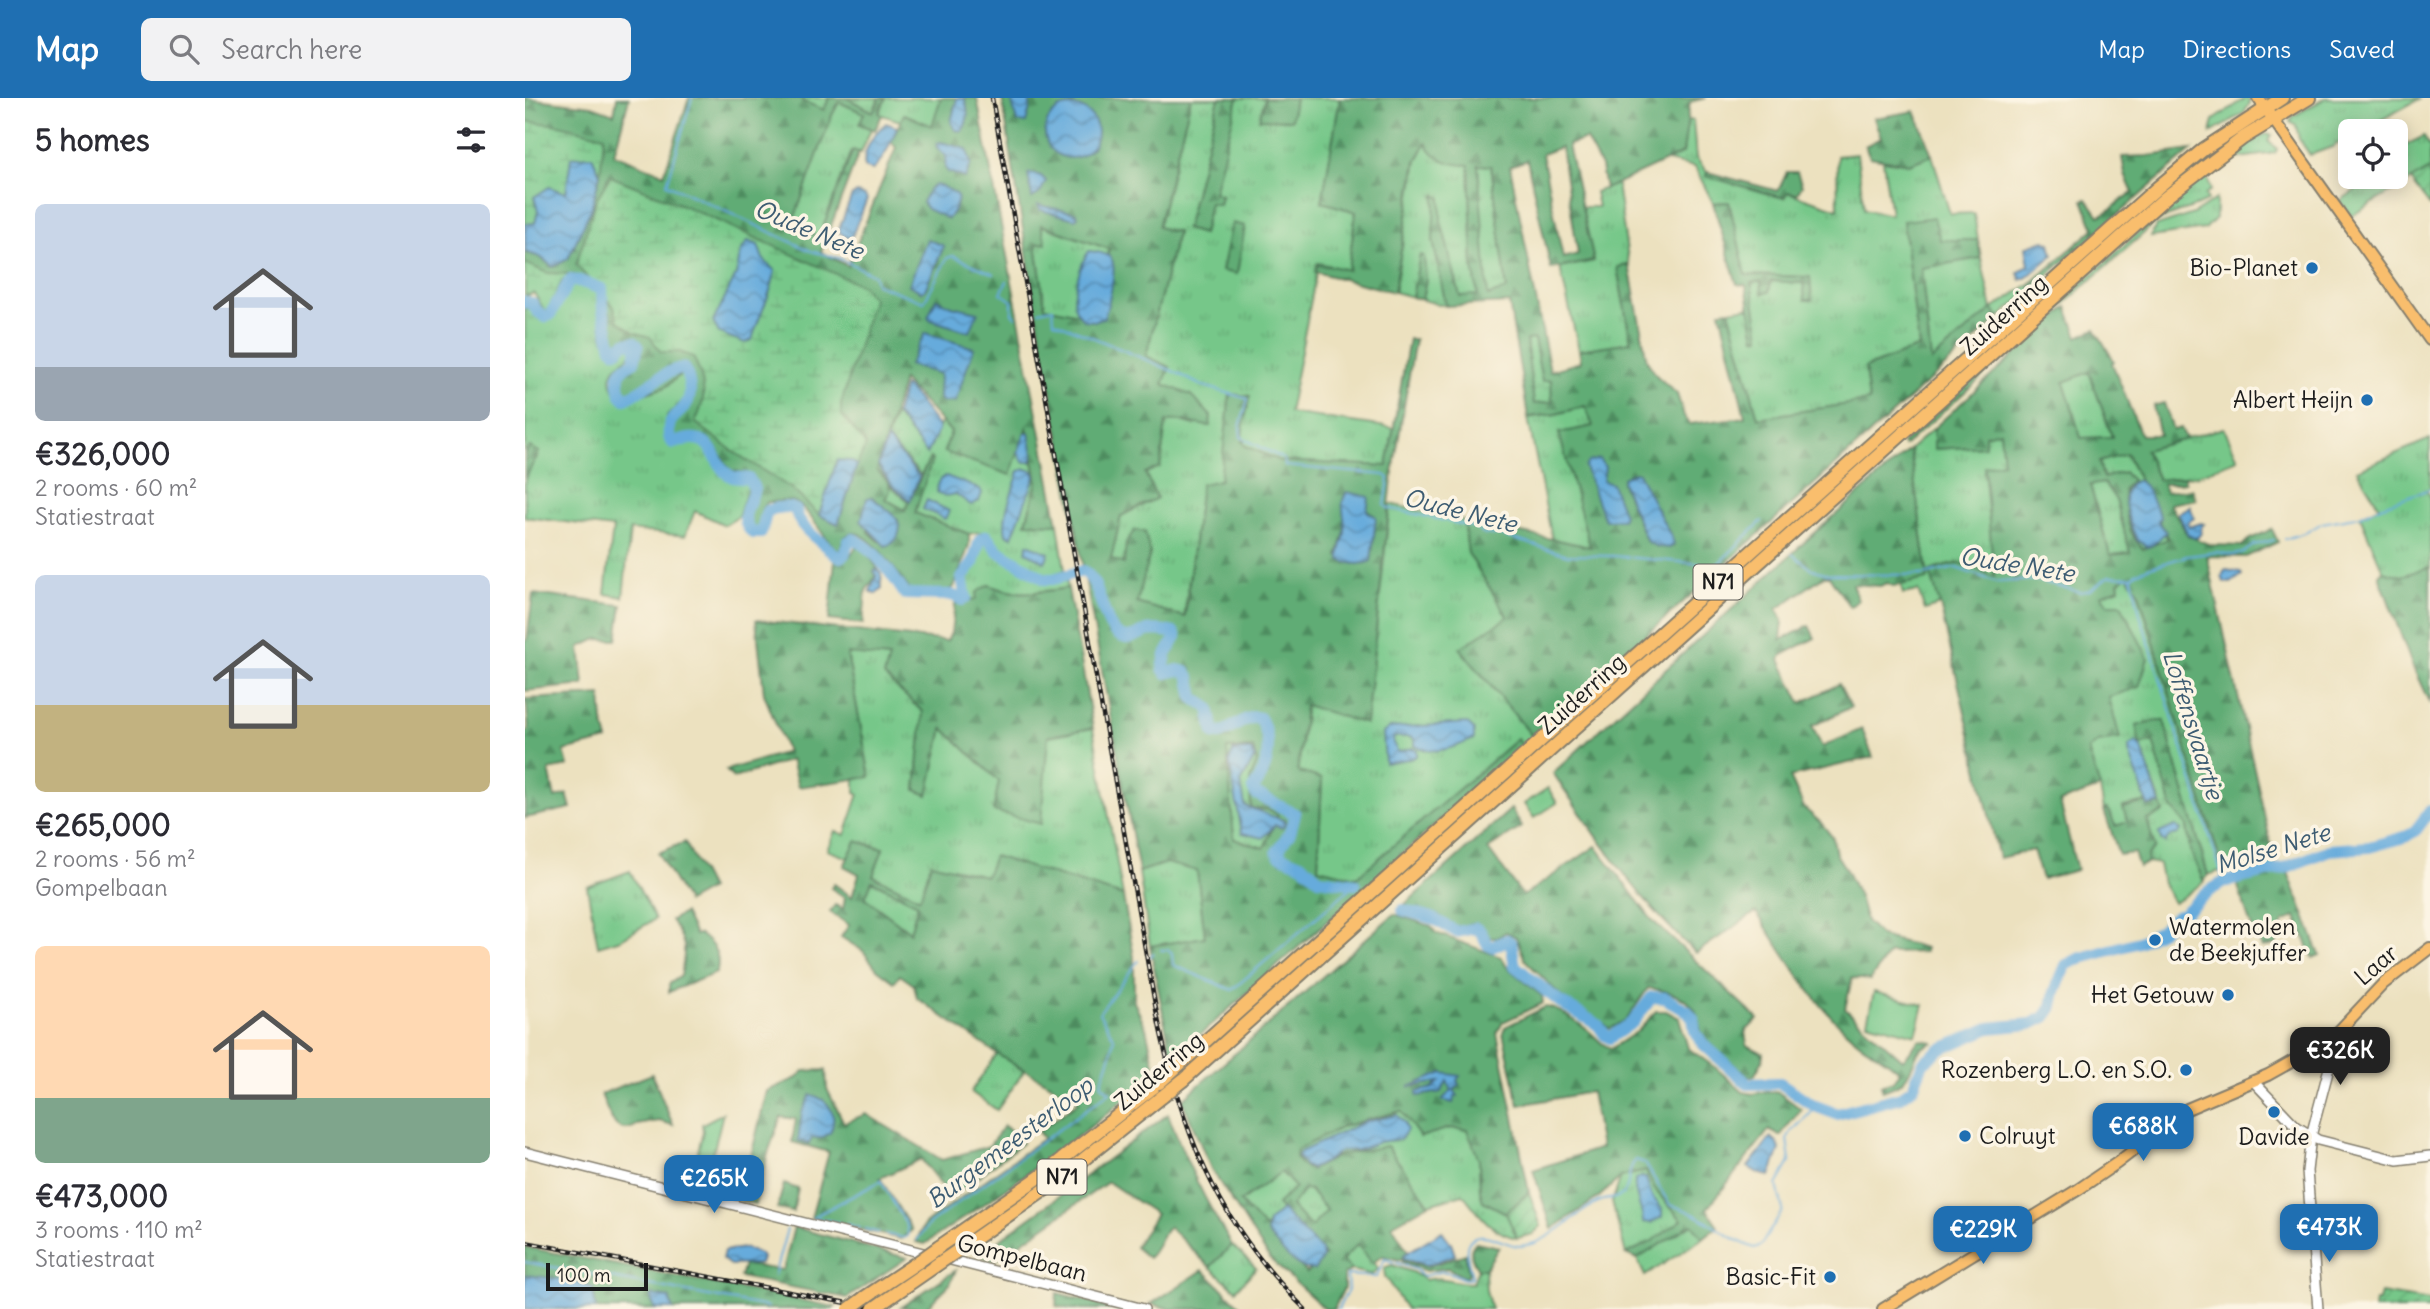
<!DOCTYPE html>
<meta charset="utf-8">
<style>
:root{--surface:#fff;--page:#f2f2f3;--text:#2b2b33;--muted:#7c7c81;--accent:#1f6fb2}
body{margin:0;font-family:Delius,sans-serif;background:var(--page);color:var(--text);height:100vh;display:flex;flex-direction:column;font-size:26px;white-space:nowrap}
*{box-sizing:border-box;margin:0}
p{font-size:23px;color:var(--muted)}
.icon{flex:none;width:38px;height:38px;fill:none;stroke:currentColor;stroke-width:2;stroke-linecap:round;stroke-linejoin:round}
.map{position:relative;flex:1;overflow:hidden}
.panel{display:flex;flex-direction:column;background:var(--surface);width:525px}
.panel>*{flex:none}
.controls{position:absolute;left:1813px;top:21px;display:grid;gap:14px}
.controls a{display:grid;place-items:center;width:70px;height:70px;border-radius:10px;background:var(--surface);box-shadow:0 4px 18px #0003;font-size:35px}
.scale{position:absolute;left:21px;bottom:18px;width:102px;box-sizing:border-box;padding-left:7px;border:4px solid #1c1c1c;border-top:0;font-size:19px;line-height:24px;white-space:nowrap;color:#1c1c1c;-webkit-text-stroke:5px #fcf5e5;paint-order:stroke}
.price{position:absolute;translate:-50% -60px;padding:0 16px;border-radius:14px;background:var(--accent);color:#fff;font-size:23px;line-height:46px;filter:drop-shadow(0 2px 4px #0008)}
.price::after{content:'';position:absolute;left:50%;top:42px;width:21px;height:16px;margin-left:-10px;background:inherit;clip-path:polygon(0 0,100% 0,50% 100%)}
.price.current{background:#222;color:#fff}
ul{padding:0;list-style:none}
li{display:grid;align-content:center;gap:14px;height:371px;padding:0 35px}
li span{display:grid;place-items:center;height:217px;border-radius:10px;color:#555}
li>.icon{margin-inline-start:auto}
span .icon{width:126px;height:126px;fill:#fffc;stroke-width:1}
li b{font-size:30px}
h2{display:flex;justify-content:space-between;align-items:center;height:84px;padding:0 35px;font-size:30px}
header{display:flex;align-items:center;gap:42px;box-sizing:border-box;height:98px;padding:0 35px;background:var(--accent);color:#fff}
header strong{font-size:33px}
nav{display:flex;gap:38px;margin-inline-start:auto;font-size:24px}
.search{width:490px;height:63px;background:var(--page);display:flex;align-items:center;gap:18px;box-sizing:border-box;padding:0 24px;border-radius:10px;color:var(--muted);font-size:26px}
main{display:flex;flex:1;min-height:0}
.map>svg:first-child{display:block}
.grass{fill:url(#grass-tufts);stroke:#497252;stroke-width:2}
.forest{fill:url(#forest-firs);stroke:#3e6448;stroke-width:2;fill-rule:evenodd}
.wetland{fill:url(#wetland-marsh);stroke:#497252;stroke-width:2}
.garden{fill:url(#garden-furrows);stroke:#497252;stroke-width:2}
.pitch{fill:#76c789;stroke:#497252;stroke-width:2}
.water{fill:url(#water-waves);stroke:#41647c;stroke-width:2}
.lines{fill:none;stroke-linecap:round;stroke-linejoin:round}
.stream{stroke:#66abdc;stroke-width:2}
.river{stroke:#66abdc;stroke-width:12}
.minor-casing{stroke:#847e6e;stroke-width:12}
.major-casing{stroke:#847e6e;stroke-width:14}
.highway-casing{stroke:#847e6e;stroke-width:16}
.minor{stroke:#fff;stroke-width:9}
.major{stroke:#f9be6d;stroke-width:10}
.highway{stroke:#f9be6d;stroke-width:12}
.rail-casing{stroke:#1c1c1c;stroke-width:4.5}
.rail{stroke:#fcf5e5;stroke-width:2;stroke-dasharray:5;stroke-linecap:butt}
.highway-bridge-casing{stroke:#847e6e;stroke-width:16;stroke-linecap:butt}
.highway-bridge{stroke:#f9be6d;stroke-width:12}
.poi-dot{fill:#1f6fb2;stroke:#fcf5e5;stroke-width:2.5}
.labels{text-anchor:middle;stroke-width:7;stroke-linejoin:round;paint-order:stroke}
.shield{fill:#fcf5e5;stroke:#5f5d58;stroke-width:2}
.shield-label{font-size:21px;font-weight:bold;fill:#1c1c1c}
.poi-label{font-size:23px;fill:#1c1c1c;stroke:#fcf5e5;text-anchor:end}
.street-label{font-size:23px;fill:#1c1c1c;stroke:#fcf5e5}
.water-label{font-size:24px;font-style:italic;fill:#3d5c72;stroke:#fcf5e5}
</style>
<header>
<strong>Map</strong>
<div class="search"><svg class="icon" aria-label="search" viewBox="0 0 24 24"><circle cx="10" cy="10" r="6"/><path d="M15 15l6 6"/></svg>Search here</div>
<nav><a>Map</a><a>Directions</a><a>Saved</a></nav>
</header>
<main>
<section class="panel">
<h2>5 homes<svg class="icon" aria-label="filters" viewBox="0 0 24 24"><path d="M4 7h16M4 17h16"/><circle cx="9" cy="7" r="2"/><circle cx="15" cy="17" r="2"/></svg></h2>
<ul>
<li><span style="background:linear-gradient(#c9d6e8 75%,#9aa5b1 0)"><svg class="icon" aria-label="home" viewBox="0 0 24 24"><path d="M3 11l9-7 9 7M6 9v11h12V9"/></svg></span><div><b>€326,000</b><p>2 rooms · 60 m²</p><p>Statiestraat</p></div></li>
<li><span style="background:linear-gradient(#c9d6e8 60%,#c2b280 0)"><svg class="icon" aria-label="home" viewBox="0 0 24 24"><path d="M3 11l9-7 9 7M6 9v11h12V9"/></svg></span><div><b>€265,000</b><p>2 rooms · 56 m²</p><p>Gompelbaan</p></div></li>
<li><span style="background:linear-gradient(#ffd9b3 70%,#7fa58c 0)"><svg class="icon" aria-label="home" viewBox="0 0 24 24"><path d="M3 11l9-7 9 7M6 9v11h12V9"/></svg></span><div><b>€473,000</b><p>3 rooms · 110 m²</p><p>Statiestraat</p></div></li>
</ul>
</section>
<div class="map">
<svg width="1905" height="1211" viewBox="0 0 1905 1211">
<defs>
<pattern id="grass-tufts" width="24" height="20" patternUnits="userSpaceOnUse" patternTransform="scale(1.75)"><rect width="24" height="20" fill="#76c789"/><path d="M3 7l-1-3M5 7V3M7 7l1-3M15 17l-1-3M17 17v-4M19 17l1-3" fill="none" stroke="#66aa76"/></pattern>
<pattern id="forest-firs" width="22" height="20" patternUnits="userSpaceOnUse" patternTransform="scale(1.75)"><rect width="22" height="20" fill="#60ac75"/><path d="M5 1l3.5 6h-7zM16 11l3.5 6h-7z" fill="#4e8b5f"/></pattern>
<pattern id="wetland-marsh" width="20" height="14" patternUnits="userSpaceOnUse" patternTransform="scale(1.75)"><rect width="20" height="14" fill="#76c789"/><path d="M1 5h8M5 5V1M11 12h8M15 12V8" fill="none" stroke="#66aa76"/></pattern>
<pattern id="garden-furrows" width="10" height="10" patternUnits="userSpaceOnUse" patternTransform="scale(1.75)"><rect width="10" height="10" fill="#76c789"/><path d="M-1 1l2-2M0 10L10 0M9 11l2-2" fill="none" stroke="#66aa76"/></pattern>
<pattern id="water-waves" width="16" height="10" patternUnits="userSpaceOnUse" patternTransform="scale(1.75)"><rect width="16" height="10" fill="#66abdc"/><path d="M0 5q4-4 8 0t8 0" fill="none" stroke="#538ab2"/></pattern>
</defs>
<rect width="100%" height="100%" fill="#fcf5e5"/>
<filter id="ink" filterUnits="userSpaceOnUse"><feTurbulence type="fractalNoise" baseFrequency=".0143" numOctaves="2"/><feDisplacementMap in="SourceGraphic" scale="14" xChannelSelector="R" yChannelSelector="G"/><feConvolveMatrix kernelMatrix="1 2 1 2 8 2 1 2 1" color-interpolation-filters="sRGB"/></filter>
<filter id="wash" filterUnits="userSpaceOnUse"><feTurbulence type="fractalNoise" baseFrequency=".00686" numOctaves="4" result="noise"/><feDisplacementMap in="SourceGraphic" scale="28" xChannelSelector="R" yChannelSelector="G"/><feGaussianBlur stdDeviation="1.57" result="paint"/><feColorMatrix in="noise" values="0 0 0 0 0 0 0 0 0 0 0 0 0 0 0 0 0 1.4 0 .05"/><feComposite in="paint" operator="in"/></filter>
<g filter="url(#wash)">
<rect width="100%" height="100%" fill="#ece1bf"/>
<g class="grass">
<polygon points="278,0 304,0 299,13 277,3"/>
<polygon points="322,0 354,0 348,14"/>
<polygon points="361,0 416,0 407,28 380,16 375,23 354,16"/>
<polygon points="666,0 694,0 661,131 678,136 685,105 694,107 696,97 688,95 713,0 740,0 735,21 766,22 770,0 815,0 797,104 831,114 823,172 793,166 764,315 869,330 863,368 755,363 719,347 717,336 724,298 695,382 676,387 659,520 611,505 625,455 602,444 601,460 599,466 586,461 596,418 631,400 620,375 635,369 641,324 649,321 669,327 637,286 621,258 652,135 633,130"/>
<polygon points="1721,0 1723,0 1725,5 1719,15 1686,35 1689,22"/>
<polygon points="1801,0 1896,0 1836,33 1825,33 1825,39 1807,49 1785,57 1774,41 1771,27 1765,24 1768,18"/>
<polygon points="314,4 339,15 335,26 346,31 336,55 327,53 294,139 266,128 307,17"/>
<polygon points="1162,22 1168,22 1171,60 1182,74 1182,78 1260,100 1262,94 1313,111 1312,58 1332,56 1339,111 1366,117 1358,62 1384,66 1407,57 1425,116 1449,115 1453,142 1415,142 1378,123 1394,249 1340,270 1344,303 1233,320 1204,212 1224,209 1230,239 1235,239 1226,185 1236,183 1238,195 1245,183 1278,185 1286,202 1285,179 1221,177 1204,104 1188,105 1170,69 1143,63 1158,55"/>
<polygon points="1741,36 1747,37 1743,43 1752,51 1750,55 1715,60 1692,67 1735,38"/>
<polygon points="1899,38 1905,49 1905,71 1826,118 1815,103 1849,79 1871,79 1871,63 1878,58 1875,50"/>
<polygon points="901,44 944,67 948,168 953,198 935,199 916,123 916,100 911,97 908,142 921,208 897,202 901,181 895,157 887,199 869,194 892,63"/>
<polygon points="952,67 966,67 982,192 962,198"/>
<path d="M1681,74L1686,92L1680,96L1683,102C1666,113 1630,118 1620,134L1379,348L1377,345Z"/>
<polygon points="1092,86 1104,167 1092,169 1106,244 1054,252 1035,170 1069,163 1057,109 1073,109 1070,94"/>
<polygon points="1691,101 1691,120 1680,131 1626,139 1627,134 1632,128 1668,116"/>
<polygon points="515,127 584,151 570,220 520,209 511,145 520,145"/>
<polygon points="1456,160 1467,211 1505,186 1506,192 1475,219 1467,212 1406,264 1396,170"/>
<path d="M48,184L75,195C76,212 72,250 93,256L106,247L109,252C105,260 98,262 92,268C80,281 89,296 100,304L106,303L109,299L140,289L156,276L160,278L161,300L142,318L141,341L146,346C155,346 165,341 173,344C192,349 189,373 205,380C210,382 216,381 222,382L224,386L213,419L200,427L170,413L160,438L105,432L98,499L80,496L88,430L0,419V381L14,354L5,349L0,357V207L16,222L27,221Z"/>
<polygon points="1009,241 1017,283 1026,281 1027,305 1009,306 1001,242"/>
<polygon points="1564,274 1587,339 1556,340 1539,284"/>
<polygon points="1061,308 1068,328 1034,335 1066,449 1027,441 1003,320 1031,316"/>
<polygon points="370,316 402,356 417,323 426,334 419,353 501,327 512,384 501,424 533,426 540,472 527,477 515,474 483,456 462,436 454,434 444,436 390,415 405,360 396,377 362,341"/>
<path d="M1409,330V351L1460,348V337L1475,333L1478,364L1459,369L1470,480C1442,463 1435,461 1405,473L1415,507L1400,512L1393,493L1378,496L1376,487L1403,480L1385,351Z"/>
<polygon points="1699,330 1713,361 1673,377 1633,382 1620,351"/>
<polygon points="1905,341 1905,390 1901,392 1905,397 1905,474 1903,470 1877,478 1858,473 1835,418 1854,408 1832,372"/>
<path d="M1601,356L1643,442L1617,451C1615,449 1611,446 1609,443C1602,432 1595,396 1602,386L1599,374L1578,380L1574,363Z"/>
<polygon points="353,367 367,389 384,404 380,412 359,400 365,393 364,386 352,372"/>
<polygon points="1579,385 1591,402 1606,455 1585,457 1565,387"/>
<polygon points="865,406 939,423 943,455 983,520 935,551 1008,639 998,648 991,642 832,780 793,770 797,681 773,674 781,606 841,625"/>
<path d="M458,445L462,446L473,458L512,480L521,484L541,481L543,490C515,494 491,499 464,487L451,502L439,505V502L444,501L441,480L449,471Z"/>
<polygon points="1603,478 1613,494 1698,772 1683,777 1639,623 1615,646 1628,642 1647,709 1662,728 1665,752 1679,784 1649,805 1638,786 1634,766 1623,764 1621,758 1630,750 1622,722 1639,714 1615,647 1611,645 1604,648 1621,704 1598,709 1603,725 1590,728 1583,711 1579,712 1575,690 1563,652 1573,644 1584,599 1583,507 1576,496 1594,490 1593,484"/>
<polygon points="322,555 365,560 359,578 398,614 391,692 403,696 418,630 474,683 523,638 568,630 598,798 469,758 462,778 395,800 348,778 358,750 331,743 323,760 302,752 310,733 320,737 334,696 330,694 330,681 345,679"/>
<polygon points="728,650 732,664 725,682 726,710 744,712 753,717 739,750 709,741 701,651"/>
<polygon points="641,765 672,772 680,839 625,848 614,774"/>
<polygon points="105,773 130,821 96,841 73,848 62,789"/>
<polygon points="346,783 393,806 385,834 340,800"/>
<polygon points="472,956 499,973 472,1012 446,994"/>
<path d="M877,1013L895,1039L925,1030L943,1032L954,1062L955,1093L958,1103L981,1115L992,1140C966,1135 954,1116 938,1096L904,1106L862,1048L815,1057L785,1073L776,1067L771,1060L772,1051L819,1028Z"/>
<polygon points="198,1015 179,1092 164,1089 178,1033 177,1026"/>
<polygon points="1121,1073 1130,1092 1157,1122 1126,1144 1101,1156 1087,1104 1096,1079"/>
<polygon points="756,1074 770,1089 752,1107 757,1112 743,1124 741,1132 715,1104"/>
<polygon points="779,1091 785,1092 802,1113 786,1130 766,1108"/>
<polygon points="1167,1126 1178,1140 1120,1178 1112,1161"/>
<polygon points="833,1146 853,1170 847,1177 827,1172 817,1162"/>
<polygon points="707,1147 731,1170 711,1192 685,1169"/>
<path d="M867,1167L887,1174L900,1182C917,1177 931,1186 948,1185L953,1171H960L961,1192L966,1211H881L860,1179L859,1170Z"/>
</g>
<g class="forest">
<path d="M0,0L67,8L89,16L92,0H104L89,56L139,76L164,0H278L277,3L299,12L304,0H322L348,14L354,0H361L354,15L357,17L350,32L334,26L339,15L314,4L307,17L267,127L294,139L328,52L334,54L296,154L323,168L371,50L366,43L379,16L407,28L416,0H452L533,426L501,425L512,384L502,329L485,377L419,354L426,334L378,282L352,372L364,385L365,393L360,401L380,412L405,360L407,362L390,415L444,436V447L429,489L425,492H385C376,482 335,413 318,442C316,445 317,449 315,452L312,451C297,441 282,405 266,403C259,402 250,404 243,404L237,410L236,428L231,431L226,428L222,414L230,403V382L219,375L205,372C189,347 183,330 150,342L146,332L148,324L167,301L169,292L164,270L157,265L156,276L140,289L109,299L97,293C94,269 107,274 117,255L115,245L110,241L101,242L92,251L88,246L78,188L45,176L37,183L23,212L9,195L0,198ZM347,399L373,422L354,443L343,433Z"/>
<path d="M477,0H666L633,129L652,134L621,258L645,269L638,286L666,297L686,318L685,328C670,327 654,320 641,324L635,369L620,375L632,400L596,418L586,461L599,466L601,444L610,432L620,434L625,455L612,505L660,519L676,386L695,382L705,296L725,298L717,336L719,347L755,363L862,368L884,241H890L867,381L841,626L780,607L773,673L797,681L793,770L832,779L992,641L998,648L647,962L625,848L680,839L672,773L641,765L614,774L510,207ZM516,127L584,151L569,219L520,209L511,146L521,145ZM843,399L842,412L851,419L846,463L813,458L820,433L818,404ZM728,650L732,664L725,682L726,710L744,712L753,717L739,750L709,741L702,651Z"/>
<polygon points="694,0 713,0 689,95 696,97 694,107 685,105 678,136 661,131"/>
<polygon points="740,0 770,0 766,22 734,21"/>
<path d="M815,0H1181L1165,4L1158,55L1080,91L1076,69L1061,41L1043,47L1069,163L1026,171L1002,62L985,68L1025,273L1056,264L1054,252L1106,244L1092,169L1104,167L1122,263L1132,278L1152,296L1159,318L1165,326L1220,319L1195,213L1204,212L1233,320L1344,303L1340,270L1394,249L1378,123L1409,119L1415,142H1453L1456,160L1396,170L1406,263L1467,211L1475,219L1008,639L935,550L983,519L943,455L939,423L1065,449L1034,335L1068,328L1060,308L1031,316L1003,319L984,205L921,208L908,142L910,97L916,100V123L935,198L953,197L948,168L944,67C925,67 910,62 901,45L891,63L869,194L790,174L793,165L823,172L831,114L797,104ZM1036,49L1053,156L1038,160L1017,56ZM953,67L966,68L982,191L963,198ZM1009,241L1017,283L1026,282L1027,304L1009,306L1001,242ZM1110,374L1113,375L1114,380L1122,444L1097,385L1098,380Z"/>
<polygon points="1390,13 1407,57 1384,66 1345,59 1340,48 1356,40 1349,20"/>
<path d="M1667,52L1506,192L1505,186L1569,131L1558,102L1562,101L1574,118C1591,111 1593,102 1608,95L1600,77L1597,59L1623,58Z"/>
<polygon points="1182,74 1253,93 1262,74 1272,74 1277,88 1272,96 1263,94 1259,100 1181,78"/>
<polygon points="1204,104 1221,177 1285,179 1287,202 1280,202 1278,185 1246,183 1244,194 1237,195 1236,183 1226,185 1235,239 1230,240 1221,187 1212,186 1188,105"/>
<polygon points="707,125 720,128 712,176 697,173"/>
<polygon points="895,157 899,158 901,181 897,202 887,199"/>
<path d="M1542,209L1553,239L1570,231L1589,263L1587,265L1616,337H1635L1628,308L1639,305L1648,332L1656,330L1661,341L1620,352L1633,382L1659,379L1660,384L1638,386L1641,394L1667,391L1671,401L1645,406L1663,438L1687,447L1717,448L1723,442L1747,431L1753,444L1721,459L1682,458L1752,774L1762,772L1795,857L1788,860L1771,819L1759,823L1752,836V846L1737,850L1725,825L1708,773L1698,772L1614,495L1603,478L1593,484L1594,490L1576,497L1583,506H1596L1623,560L1614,589L1584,599L1595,641L1573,644L1563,652L1575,690L1535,704L1552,772L1517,781L1508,752L1474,760L1415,507L1405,474C1437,460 1440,465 1469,479L1459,368L1478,364L1475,333L1460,337V348L1409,351V330ZM1564,274L1587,338V339L1556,340L1539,284ZM1602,356L1643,441L1618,451C1601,435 1601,413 1599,391L1607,382L1599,374L1578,380L1574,364ZM1579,385L1591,402L1605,455L1585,457L1565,387Z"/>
<polygon points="5,349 14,354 0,381 0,357"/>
<path d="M1385,351L1403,481L1368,488L1362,485L1355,488L1327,486L1333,502L1325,509L1304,478H1299L1252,511L1258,523L1256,542L1284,528L1290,540L1257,557L1255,562L1276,605L1314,586L1326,609L1287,628L1297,649L1337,631L1348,659L1265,679L1279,710L1296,725L1308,740L1311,756L1320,770L1334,798L1341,823L1356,838L1400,850V854L1364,855L1345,882L1327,880L1320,911L1378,962L1394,942L1409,944C1387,952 1392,962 1382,978C1377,987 1367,989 1358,993L1356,987L1368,983L1375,974C1362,960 1345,954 1331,942C1290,909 1260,857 1231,814L1171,855C1114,803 1071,738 1028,675L1283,441Z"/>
<path d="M331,449L340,452L353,471L349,473L351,478L341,492L338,526L304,522L310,462C322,465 325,458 331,449Z"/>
<polygon points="1903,469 1905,474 1905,606 1887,567 1854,477 1858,473 1877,478"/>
<path d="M464,487C491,499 514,494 543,490L568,630L523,638L516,726L468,713L474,683L418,630L403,697L391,692L398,614L359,578L364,560L322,556L345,679L273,689L266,662L208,680L201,672L262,654L239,596L231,522L422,543L426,535L430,506L451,502L452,494Z"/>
<polygon points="8,496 97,507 92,542 72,541 55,549 59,587 0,593 0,543 2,542"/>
<polygon points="76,597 78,624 83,642 39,653 43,668 24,672 30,700 42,696 46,710 0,720 0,633 4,633 1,601"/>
<polygon points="1629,623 1639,623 1683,777 1679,784 1665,752 1662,728 1647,710 1628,643 1615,647 1611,628"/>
<polygon points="1621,704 1623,708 1635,706 1639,714 1622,722 1630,750 1622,758 1623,764 1614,769 1609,755 1594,757 1579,712 1583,711 1590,728 1603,724 1598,710"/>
<path d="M986,711L997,729L963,751L998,798L1071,748L1128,823L1233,921L1220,934L1222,947L1238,955V962L1229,978H1222C1209,966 1192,954 1180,940C1174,933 1175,928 1173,920C1169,900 1141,892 1123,890L1102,921L1085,931L1078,925L1052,911L1034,896L1000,862L991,839L981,834L972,840H965C945,811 946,834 927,827C921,825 918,819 912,817C901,813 890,811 878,808Z"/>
<path d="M331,743L358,751L348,778L395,800L406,765L461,778L469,758L598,798L609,859V904L621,930L631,974C559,1039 479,1092 400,1146L391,1144L399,1127L405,1122L518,1041L522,1044L513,1034L554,1003L472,956L392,900L389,887L375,877L369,884L352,871L338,853L316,839L324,827L305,814L310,807L318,811L320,800L306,790L309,786L327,799L334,776L319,768ZM347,783L393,806L385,834L340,800Z"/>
<polygon points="160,744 185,791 162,804 133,755"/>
<path d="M159,815L170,837L174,836C188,845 197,858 191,875L144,894V886L156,878C161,849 162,846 146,822Z"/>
<path d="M869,816L906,828L911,835L976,859L982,869L1017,898L1018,905L978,924L972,935L1004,1094L981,1115L958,1103L955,1093L954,1062L942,1032L925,1030L895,1039L876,1013L819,1028L772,1052L771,1060L776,1067L785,1072L815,1057L862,1048L904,1106L867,1127L883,1154L875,1162L858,1158L847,1165L833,1146L817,1162L827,1172L819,1176V1190L809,1211H800L745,1161L686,1071L657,1002ZM756,1074L770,1089L752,1107L800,1158L782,1175L715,1104ZM780,1091L785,1092L802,1113L786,1129L766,1108Z"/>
<path d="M1020,909C1035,910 1053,925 1065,934C1072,940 1077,948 1087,950L1113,933L1131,913H1141L1154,920L1163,950L1192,971L1218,994L1228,996L1242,993L1254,995L1276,1011L1255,1038L1244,1032L1182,1111L1193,1128L1178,1140L1167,1126L1112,1161L1101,1156L1126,1144L1157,1122L1130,1092L1121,1073L1096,1079L1074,1099L1027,1131L1008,1072L1076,1050L1066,994L994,1007L978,935L980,929Z"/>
<polygon points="301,972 302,991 319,1025 341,1016 417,1062 464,1048 479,1028 493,1038 497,1045 426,1100 396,1061 355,1080 387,1132 376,1141 286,1120 304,1054 267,1044 271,1021 256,1019 244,1052 230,1106 215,1102 242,993 272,980 279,973"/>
<path d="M127,976L148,1027L134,1023L112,1027C89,1042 83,1013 76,996Z"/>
<path d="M643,1016C660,1062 681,1105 707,1147L685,1169L644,1129C632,1140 635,1150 623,1160L610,1149L631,1116L583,1084L470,1163L453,1157L525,1105Z"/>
<polygon points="259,1086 273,1091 268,1114 252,1111"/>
<polygon points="269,1129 382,1160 322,1200 215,1179 219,1167 258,1172"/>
<path d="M951,1144L974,1149L960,1171H953C947,1162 942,1152 951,1144Z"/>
<polygon points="0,1149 310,1209 307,1211 148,1211 144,1200 126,1197 130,1211 71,1211 68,1190 0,1177"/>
<polygon points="940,1156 944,1176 941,1180 923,1170 901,1173 877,1164 878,1162 902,1169"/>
<polygon points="431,1172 425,1186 400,1211 376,1209"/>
<polygon points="678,1172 718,1211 646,1211 626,1206"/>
<polygon points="532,1195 595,1211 546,1211 531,1208"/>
</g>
<g class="wetland">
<polygon points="0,23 34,27 79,38 75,76 66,111 43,161 28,169 15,159 0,154"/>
<path d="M85,78L155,106L338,188L348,201L316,306V316L341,347L332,367L313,426L294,417L267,391L209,354L170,324C183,300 180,282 168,259L155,254H136L125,239L109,234L93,223L89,209L51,167L71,102Z"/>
<polygon points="0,165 22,175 45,176 37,183 23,212 19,212 9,195 0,198"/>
</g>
<g class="garden">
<polygon points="1905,71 1905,108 1886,82"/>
<polygon points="1004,1094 1016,1128 1008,1136 992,1140 981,1115"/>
<polygon points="1856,1195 1905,1203 1905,1211 1849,1211 1850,1203 1854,1203"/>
</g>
<g class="pitch">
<polygon points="1023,690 1032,705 1009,720 999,706"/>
<polygon points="1349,894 1399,907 1391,937 1342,924"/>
</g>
<g class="water">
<path d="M432,0H439C444,10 444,24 437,33L430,32L426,24Z"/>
<polygon points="486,0 505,0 505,10 501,25 492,24"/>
<circle cx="546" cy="34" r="26"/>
<path d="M361,25L372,29C367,43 359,61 348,72L340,70C336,54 349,35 361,25Z"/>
<polygon points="416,44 442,51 446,66 440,80 423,74 420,70 421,58 412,50 411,45"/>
<polygon points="67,58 75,76 66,111 43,161 28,169 15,159 0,154 0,126 10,125 13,113 9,99 24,89 41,95 46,59"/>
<polygon points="505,75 516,78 521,83 515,95 507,100 503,76"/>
<path d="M411,87C435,95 439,98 423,121L402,111L397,104L405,90Z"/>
<polygon points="332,95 340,98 342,101 327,138 323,140 315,135 314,131 327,97"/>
<polygon points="513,107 551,115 553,119 550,121 515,112"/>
<polygon points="402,141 419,148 400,192 397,194 384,187"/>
<polygon points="1519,142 1525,145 1528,157 1501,180 1496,182 1493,175 1504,167 1501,149"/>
<path d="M223,143L233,147L238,161L250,173C247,196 233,219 227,242L220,245L194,235L188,224L211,177L216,153Z"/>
<path d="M564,153C590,155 591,163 587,187C585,199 583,209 579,220L570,223L558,222C556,218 553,216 551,212C545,200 556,164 564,153Z"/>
<polygon points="411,201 427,208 453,214 445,234 406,222 403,219"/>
<polygon points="400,235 449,250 430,304 418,304 414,300 415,276 384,267"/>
<polygon points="379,288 383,290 413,328 413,333 402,356 371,316"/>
<polygon points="500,335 504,335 508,357 506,364 498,364 493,354"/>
<polygon points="362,341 394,378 385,403 368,388 353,367"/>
<polygon points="1074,361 1080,369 1078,383 1087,386 1099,417 1097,421 1080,422 1077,416 1060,369 1063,364"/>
<polygon points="312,362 326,363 332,367 313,426 294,417"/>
<path d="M501,371L508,373L510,379L487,439L481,436C476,417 489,392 494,373Z"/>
<polygon points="1110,374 1113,375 1147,440 1149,446 1145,450 1133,449 1122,444 1097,384 1098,380"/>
<path d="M421,378L455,391L457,395L454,403L446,407L431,396C424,397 418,400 412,394C412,386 414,381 421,378Z"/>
<path d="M1610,383H1614L1620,388L1636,420L1633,423L1641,434L1629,446L1623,449L1612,442C1605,426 1590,393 1610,383Z"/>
<path d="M822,394L844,399L842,413L851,419L846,463C836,468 825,466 815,462C813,452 819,444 820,434C821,420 813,405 822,394Z"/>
<path d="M347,399C358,410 381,419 373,438C370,444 367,447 360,448L336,423L342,400Z"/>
<polygon points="402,402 424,413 420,421 398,411"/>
<polygon points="1665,408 1669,420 1663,424 1664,429 1676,425 1679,426 1676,429 1676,435 1673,439 1669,440 1663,437 1653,415"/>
<polygon points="503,446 524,455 520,464 501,454"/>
<polygon points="352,471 356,475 357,490 351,496 345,493 351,478 349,473"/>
<polygon points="1700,472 1715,474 1717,477 1706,485 1699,484 1697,478"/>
<path d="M942,625L949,632V641C929,649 912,658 890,648V642L886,639H869L868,645L873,654L887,650L892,652V657L888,660L860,665L858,635L864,630Z"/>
<polygon points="1611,644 1617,651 1635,706 1623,708 1604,654 1604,648"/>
<polygon points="723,652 727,653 730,659 716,685 720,708 758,722 760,726 757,730 750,727 738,740 717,735 704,663 708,653"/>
<polygon points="1650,728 1656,732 1653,736 1645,738 1640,745 1636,743 1634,735"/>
<polygon points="917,975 935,978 932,982 934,987 929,992 933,998 930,999 928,1005 917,1002 927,992 922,983 916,994 892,998 892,994 908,990 914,984 884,989"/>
<path d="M286,997C304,1001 314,1017 305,1035L296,1040H287L284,1046L273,1042L277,1014Z"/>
<polygon points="872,1017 879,1024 882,1032 876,1041 854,1044 833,1052 815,1053 802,1063 786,1071 780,1068 773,1059 775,1054 839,1024"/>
<polygon points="1246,1039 1252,1044 1255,1051 1245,1078 1235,1076 1223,1069"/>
<path d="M1116,1079L1121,1080L1127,1098L1137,1111V1119L1126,1125L1118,1124C1117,1108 1108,1097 1110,1082Z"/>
<path d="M757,1112L796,1152L798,1160L789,1172C769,1172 754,1149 742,1135L743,1124Z"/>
<polygon points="917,1133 926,1145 930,1157 902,1167 878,1160 880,1156"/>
<polygon points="219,1150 235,1156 237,1160 235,1166 205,1167 197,1161 199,1153"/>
<polygon points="0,1177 45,1182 68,1190 71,1211 0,1211"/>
<polygon points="126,1197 144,1200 148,1211 130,1211 126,1202"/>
</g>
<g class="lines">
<g class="stream">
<polyline points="167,0 142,86 286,153 314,160 349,177 351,186 399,204 422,160 428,158 469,176"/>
<polyline points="482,183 476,195 487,203 487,215 491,219"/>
<polyline points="514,213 528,210 529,223 650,274 675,287 723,301 715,329 716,339 759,361 760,368 860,377 864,380 860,408 863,410 948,429 959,436 974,437 1043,457 1089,458 1188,467 1194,465 1237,423"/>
<polyline points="1760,441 1782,434 1797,425 1835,418 1855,408 1905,391"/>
<polyline points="1267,456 1287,471 1303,476 1397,477 1431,470 1472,484 1511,482 1555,494 1565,492 1584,478 1607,479 1611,475 1623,470 1662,458 1692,454 1708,457 1718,455 1729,447 1749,442"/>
<polyline points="1607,480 1615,516 1699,784"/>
<polyline points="636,852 643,852 647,856 648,867 707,892 830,786"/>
<polyline points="625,859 628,855"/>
<polyline points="290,1118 356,1083 382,1128 383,1138 379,1140 360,1136"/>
<polyline points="288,1119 315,1125"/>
<polyline points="321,1126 335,1130"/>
<polyline points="340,1131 354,1135"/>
<polyline points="392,1142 404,1126 585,994 576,986 586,956 589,940 574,915 613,863"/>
<polyline points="0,1164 243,1209"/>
<polyline points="249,1178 262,1131"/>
<path d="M813,1211L823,1192L822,1177L851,1179L860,1161L890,1171L897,1178C907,1177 916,1171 926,1175C934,1178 938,1183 947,1180C946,1171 938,1152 944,1144C954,1128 982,1148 994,1148C998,1148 1006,1146 1010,1145C1033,1136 1051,1115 1073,1104C1081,1100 1092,1102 1098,1096C1107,1086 1101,1071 1111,1062L1120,1065L1145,1107C1176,1114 1199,1140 1230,1150L1236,1147L1258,1112L1252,1087L1265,1064L1262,1041L1266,1034L1292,1009"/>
</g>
<g class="river">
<path d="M0,204L7,205L12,213L20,219L25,217L45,182L54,183L77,191L78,212L87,250L91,253L100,245L109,244L113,248L109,264C91,273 92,278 96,297L100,301C117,294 141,271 158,270C164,277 167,293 163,303C155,320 139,317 145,342L148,345C154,344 159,341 164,341C192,338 188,372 208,379C213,381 219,379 224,381L229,390C226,407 211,421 228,435H236L242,413C252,410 261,407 271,412C273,431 297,443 310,457L316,459L319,457L323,444L328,441C352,452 365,475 380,496L427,497L437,502L441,500L437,480L448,465L455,442L461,438L473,453L520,481H528L558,473C580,486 575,536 601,540C608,541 615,535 622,533C631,531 641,533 649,535L651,539L641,557L638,571L641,575L653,572L661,574L665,580L669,600L684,610L689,635L695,636L720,622L729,619L735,620C748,644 744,670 728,691L731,696L770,716L765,734L752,754L754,757L778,767L794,781L830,786"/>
<polyline points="878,812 907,820 932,834 950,830 955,833 963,847 967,849 982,842 986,845 990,868 1035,904 1073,927 1080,937 1085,940 1108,924 1127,899 1140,900 1163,914 1168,920 1170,934 1178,946 1223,986 1255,985 1290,1008 1312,1016 1376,999 1388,990 1398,965 1414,952 1464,930 1506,926 1520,919 1527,909 1530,893 1541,867 1553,861 1614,844 1637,832 1647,821 1659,815 1681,795 1699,784 1760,770 1804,752 1844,749 1880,739 1891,732 1905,713"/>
</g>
</g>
</g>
<g filter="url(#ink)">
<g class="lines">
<g class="minor-casing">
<g id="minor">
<polyline points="1728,983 1771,1028 1793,1042 1872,1062 1905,1058"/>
<polyline points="0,1054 619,1211"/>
<polyline points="1793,1211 1782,1073 1786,1038 1808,955 1803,941"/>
</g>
</g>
<g class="major-casing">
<g id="major">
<polyline points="1733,0 1905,242"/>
<polyline points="1358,1211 1554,1091 1592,1065 1662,1011 1743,977 1791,950 1814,933 1858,886 1905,850"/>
</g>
</g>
<g class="highway-casing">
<g id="highway">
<polyline points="654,967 1632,90 1679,51 1757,0"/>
<polyline points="658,982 1641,99 1718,40 1784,0"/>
<polyline points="414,1149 516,1078 634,985"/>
<polyline points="432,1153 525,1088 638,998"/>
<polyline points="339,1200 393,1164"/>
<polyline points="358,1204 410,1168"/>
</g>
</g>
<use href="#minor" class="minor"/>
<use href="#major" class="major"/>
<use href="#highway" class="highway"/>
<g class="rail-casing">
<g id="rail">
<path d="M467,0L630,906C653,1027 690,1123 780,1211"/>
<polyline points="0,1144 354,1211"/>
</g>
</g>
<use href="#rail" class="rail"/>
<g class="highway-bridge-casing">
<g id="highway-bridge">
<polyline points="634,985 654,967"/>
<polyline points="638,998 658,982"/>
<polyline points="393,1164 414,1149"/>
<polyline points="410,1168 432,1153"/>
<polyline points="324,1211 339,1200"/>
<polyline points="348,1211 358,1204"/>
</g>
</g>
<use href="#highway-bridge" class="highway-bridge"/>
</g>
</g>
<g class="poi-dot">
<circle cx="1787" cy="170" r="7"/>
<circle cx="1842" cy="302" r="7"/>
<circle cx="1630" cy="842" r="7"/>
<circle cx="1703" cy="897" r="7"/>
<circle cx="1661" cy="972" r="7"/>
<circle cx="1749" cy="1014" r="7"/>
<circle cx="1440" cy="1038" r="7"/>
<circle cx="1305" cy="1179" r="7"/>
</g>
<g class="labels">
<g class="shield">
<rect x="1168.5" y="466.5" width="49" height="35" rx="5"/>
<rect x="512.5" y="1061.5" width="49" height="35" rx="5"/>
</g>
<g class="shield-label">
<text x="1193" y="491">N71</text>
<text x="537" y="1086">N71</text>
</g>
<g class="poi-label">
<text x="1773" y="178">Bio-Planet</text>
<text x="1828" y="310">Albert Heijn</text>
<text x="1644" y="837" text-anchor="start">Watermolen<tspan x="1644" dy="26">de Beekjuffer</tspan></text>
<text x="1689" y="905">Het Getouw</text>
<text x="1647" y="980">Rozenberg L.O. en S.O.</text>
<text x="1454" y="1046" text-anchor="start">Colruyt</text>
<text x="1749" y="1047" text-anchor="middle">Davide</text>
<text x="1291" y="1187">Basic-Fit</text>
</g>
<g class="street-label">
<text transform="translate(1479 217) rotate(-42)" y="8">Zuiderring</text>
<text transform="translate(1057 596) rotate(-42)" y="8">Zuiderring</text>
<text transform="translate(1851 867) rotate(-41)" y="8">Laar</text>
<text transform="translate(634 973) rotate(-40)" y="8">Zuiderring</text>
<text transform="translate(497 1160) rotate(14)" y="8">Gompelbaan</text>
</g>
<g class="water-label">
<text transform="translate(284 132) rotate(23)" y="8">Oude Nete</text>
<text transform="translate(935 413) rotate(14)" y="8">Oude Nete</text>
<text transform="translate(1492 467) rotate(9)" y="8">Oude Nete</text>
<text transform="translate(1668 627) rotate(73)" y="8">Loffensvaartje</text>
<text transform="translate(1748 751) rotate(-17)" y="8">Molse Nete</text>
<text transform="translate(485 1045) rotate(-37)" y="8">Burgemeesterloop</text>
</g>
</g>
</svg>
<div class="controls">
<a><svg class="icon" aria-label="locate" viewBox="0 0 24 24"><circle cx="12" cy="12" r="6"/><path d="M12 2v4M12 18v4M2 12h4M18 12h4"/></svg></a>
</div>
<div class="scale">100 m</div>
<b class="price current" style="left:1815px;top:989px">€326K</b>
<b class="price" style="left:1618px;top:1065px">€688K</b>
<b class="price" style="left:189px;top:1117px">€265K</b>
<b class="price" style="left:1804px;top:1166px">€473K</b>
<b class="price" style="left:1458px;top:1168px">€229K</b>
</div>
</main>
